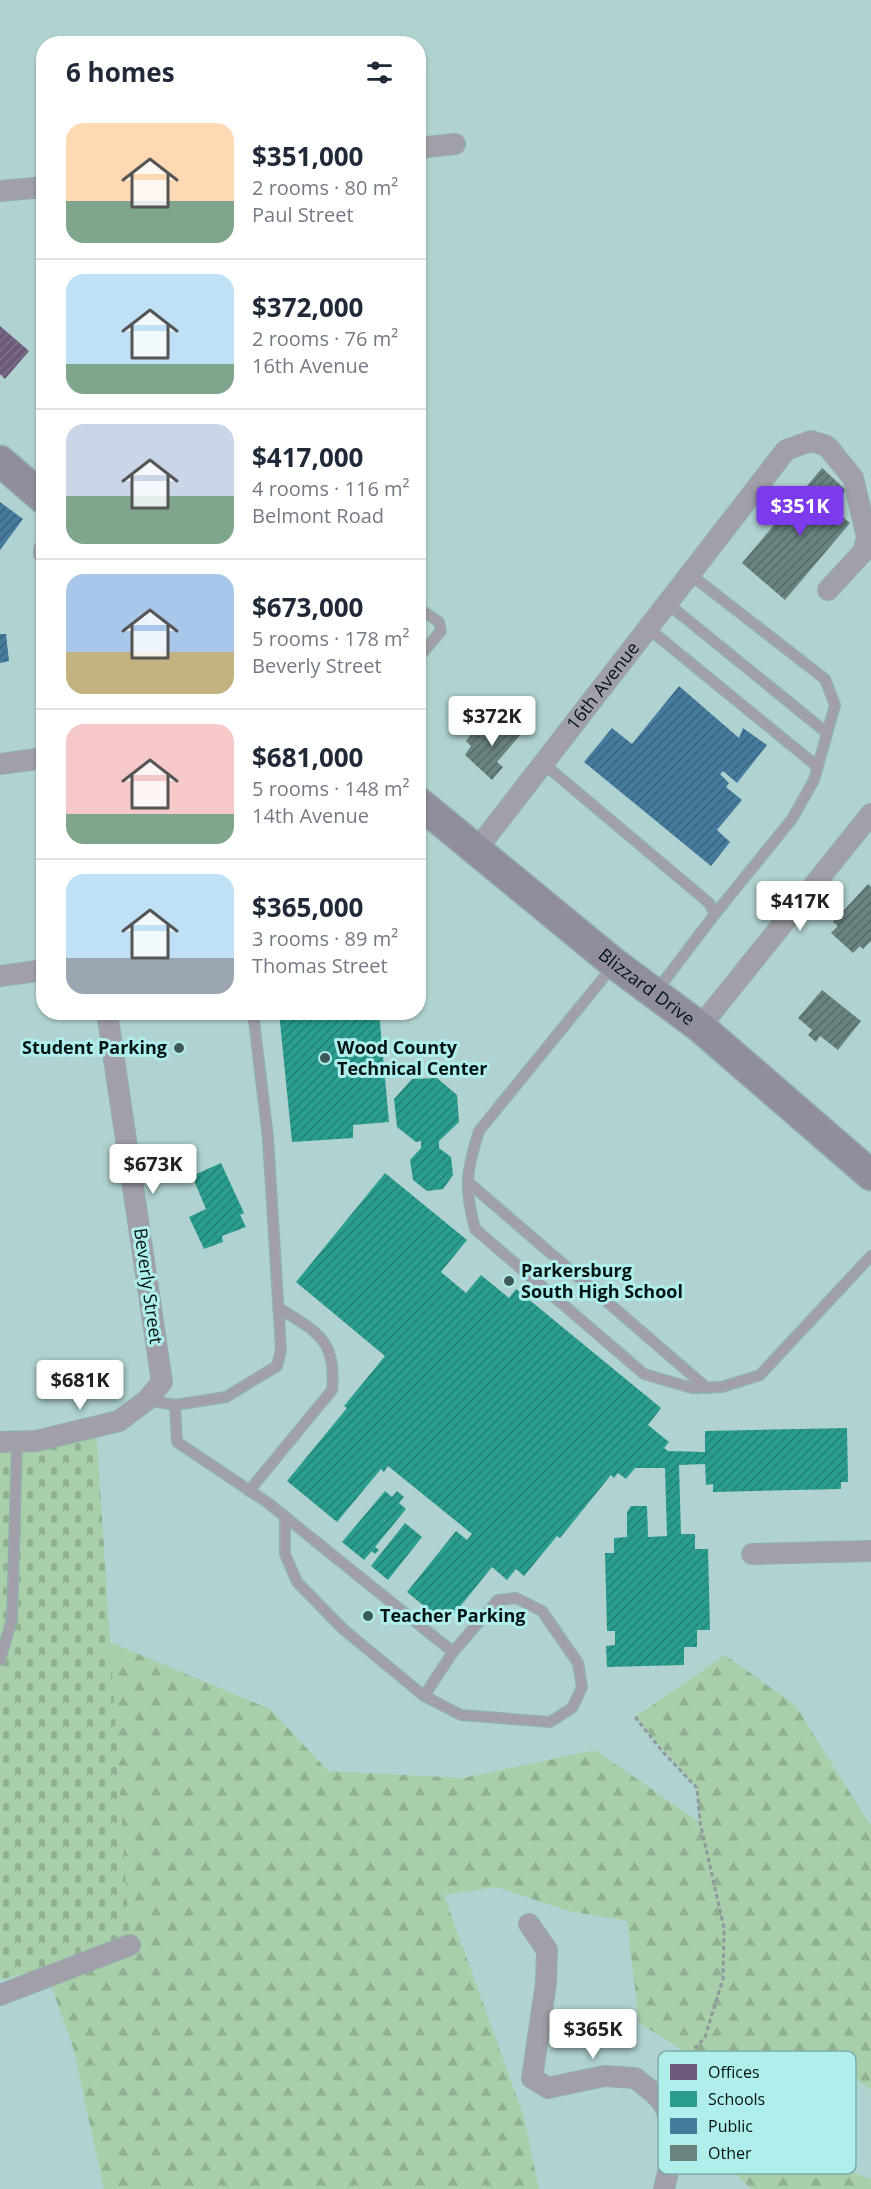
<!DOCTYPE html>
<meta charset="utf-8">
<style>
:root{--surface:#fff;--page:#f6f6f7;--text:#1f2937;--muted:#747a83;--line:#e0e1e3;--accent:#7c3aed}
body{margin:0;font-family:"Open Sans",sans-serif;background:var(--page);color:var(--text);height:100vh;display:flex;flex-direction:column;font-size:22px;white-space:nowrap}
*{box-sizing:border-box;margin:0}
p{font-size:20px;color:var(--muted)}
.icon{flex:none;width:33px;height:33px;fill:none;stroke:currentColor;stroke-width:2;stroke-linecap:round;stroke-linejoin:round}
.map{position:relative;flex:1;overflow:hidden}
.details{position:absolute;left:36px;top:36px;width:390px;height:984px;display:flex;flex-direction:column;background:var(--surface);border-radius:24px;box-shadow:0 2px 4px #0004}
.details>*{flex:none}
.price{position:absolute;translate:-50% -51px;padding:0 14px;border-radius:6px;background:#fff;color:#222;font-size:20px;line-height:39px;filter:drop-shadow(0 2px 3px #0008)}
.price::after{content:'';position:absolute;left:50%;top:36px;width:18px;height:14px;margin-left:-9px;background:inherit;clip-path:polygon(0 0,100% 0,50% 100%)}
.price.active{background:var(--accent);color:#fff}
ul{padding:0;list-style:none}
li{display:flex;align-items:center;gap:18px;height:150px;padding:0 30px}
li+li{border-top:2px solid var(--line)}
li span{display:grid;place-items:center;flex:none;width:168px;height:120px;border-radius:18px;color:#555}
li>.icon{margin-inline-start:auto}
span .icon{width:72px;height:72px;fill:#fffc;stroke-width:1}
li b{font-size:26px}
h2{display:flex;justify-content:space-between;align-items:center;height:72px;padding:0 30px;font-size:26px}
.map>svg:first-child{display:block}
.forest{fill:url(#forest-firs)}
.cemetery{fill:url(#cemetery-stones)}
.offices{fill:url(#offices-hatch)}
.schools{fill:url(#schools-hatch)}
.public{fill:url(#public-hatch)}
.building{fill:url(#building-hatch)}
.lines{fill:none;stroke-linecap:round;stroke-linejoin:round}
.lane-casing{stroke:#93aead;stroke-width:12}
.street-casing{stroke:#93aead;stroke-width:22}
.primary-casing{stroke:#93aead;stroke-width:33}
.path{stroke:#91989d;stroke-width:3;stroke-dasharray:4.5 3;stroke-linecap:butt}
.lane{stroke:#a1a0aa;stroke-width:9}
.street{stroke:#a1a0aa;stroke-width:20}
.primary{stroke:#918e9b;stroke-width:30}
.poi-dot{fill:#3e5857;stroke:#afeeeb;stroke-width:2}
.labels{text-anchor:middle;stroke-width:6;stroke-linejoin:round;paint-order:stroke}
.street-label{font-size:18px;fill:#001515;stroke:#afeeeb}
.poi-label{font-size:18px;font-weight:bold;fill:#001515;stroke:#afeeeb;text-anchor:start}
.key{fill:#afeeeb;stroke:#7aadab;stroke-width:1.5}
.key-label{font-size:16px;fill:#001515}
</style>
<div class="map">
<svg width="871" height="2189" viewBox="0 0 871 2189">
<defs>
<pattern id="forest-firs" width="22" height="20" patternUnits="userSpaceOnUse" patternTransform="scale(1.5)"><rect width="22" height="20" fill="#a9ceaa"/><path d="M5 1l3.5 6h-7zM16 11l3.5 6h-7z" fill="#90b091"/></pattern>
<pattern id="cemetery-stones" width="16" height="16" patternUnits="userSpaceOnUse" patternTransform="scale(1.5)"><rect width="16" height="16" fill="#a9ceaa"/><path d="M2 7V4a2 2 0 0 1 4 0v3zM10 15v-3a2 2 0 0 1 4 0v3z" fill="#90b091"/></pattern>
<pattern id="offices-hatch" width="6" height="6" patternUnits="userSpaceOnUse" patternTransform="scale(1.5)"><rect width="6" height="6" fill="#6d597a"/><path d="M-1 1l2-2M0 6l6-6M5 7l2-2" fill="none" stroke="#7e718a"/></pattern>
<pattern id="schools-hatch" width="6" height="6" patternUnits="userSpaceOnUse" patternTransform="scale(1.5)"><rect width="6" height="6" fill="#2a9d8f"/><path d="M-1 1l2-2M0 6l6-6M5 7l2-2" fill="none" stroke="#227f74"/></pattern>
<pattern id="public-hatch" width="6" height="6" patternUnits="userSpaceOnUse" patternTransform="scale(1.5)"><rect width="6" height="6" fill="#457b9d"/><path d="M-1 1l2-2M0 6l6-6M5 7l2-2" fill="none" stroke="#37647f"/></pattern>
<pattern id="building-hatch" width="6" height="6" patternUnits="userSpaceOnUse" patternTransform="scale(1.5)"><rect width="6" height="6" fill="#6a8381"/><path d="M-1 1l2-2M0 6l6-6M5 7l2-2" fill="none" stroke="#556a68"/></pattern>
</defs>
<rect width="100%" height="100%" fill="#b0d3d1"/>
<polygon class="forest" points="110,1642 270,1709 328,1771 463,1778 595,1750 699,1822 697,1788 635,1717 725,1655 795,1705 871,1826 871,2090 841,2067 804,2114 817,2159 871,2179 871,2189 751,2189 709,2147 739,2085 639,2023 627,1921 569,1911 496,1887 444,1895 524,2117 539,2189 104,2189 73,2047 45,1968 130,1945"/>
<polygon class="cemetery" points="96,1427 130,1945 0,1980 0,1442"/>
<polygon class="offices" points="0,326 29,351 5,379 0,374"/>
<g class="schools">
<polygon points="279,1012 379,1012 389,1122 353,1125 353,1138 292,1142"/>
<polygon points="437,1078 457,1095 459,1122 439,1141 439,1148 451,1157 453,1175 443,1189 427,1191 413,1180 410,1160 421,1148 421,1141 416,1142 397,1127 394,1099 412,1079"/>
<polygon points="221,1163 244,1213 240,1215 246,1227 222,1236 223,1242 204,1249 189,1217 206,1209 192,1176"/>
<polygon points="385,1173 467,1240 441,1272 466,1293 481,1275 509,1298 516,1289 661,1408 648,1425 669,1442 664,1448 668,1451 705,1452 705,1431 847,1428 848,1482 841,1482 841,1489 713,1492 713,1484 706,1485 705,1464 679,1465 681,1534 695,1534 695,1549 708,1549 710,1630 697,1630 697,1647 684,1647 684,1665 607,1667 606,1646 615,1645 615,1631 607,1631 605,1553 614,1553 614,1538 627,1537 627,1512 631,1506 647,1506 648,1537 667,1536 665,1468 635,1468 626,1479 618,1473 614,1478 611,1475 560,1538 557,1536 524,1576 516,1569 507,1580 492,1567 446,1624 407,1592 456,1531 467,1540 472,1534 388,1466 384,1472 381,1469 337,1522 287,1481 347,1408 344,1406 385,1356 296,1282"/>
<polygon points="385,1491 392,1497 397,1491 404,1497 399,1503 406,1509 375,1547 379,1550 375,1554 372,1551 364,1560 342,1542"/>
<polygon points="405,1523 422,1537 388,1580 371,1566"/>
</g>
<g class="public">
<polygon points="0,502 23,519 0,550"/>
<polygon points="0,634 6,634 9,661 0,663"/>
<polygon points="679,686 739,738 743,728 767,745 737,783 723,771 720,774 729,783 726,787 742,800 717,830 730,842 711,866 584,762 612,728 632,744"/>
</g>
<g class="building">
<polygon points="822,468 846,490 832,508 850,523 785,600 742,563"/>
<polygon points="504,719 522,733 497,762 503,767 492,780 465,755 471,746 466,741 474,731 480,736 488,727 493,732"/>
<polygon points="868,884 871,887 871,941 863,949 860,946 853,953 831,933 838,926 833,922"/>
<polygon points="822,990 861,1021 838,1050 820,1036 816,1042 808,1035 812,1030 798,1018"/>
</g>
<g class="lines">
<g class="lane-casing">
<g id="lane">
<polyline points="691,575 825,679 835,705 814,780 792,819 715,914"/>
<polyline points="668,604 827,733"/>
<polyline points="418,608 439,622 441,631 418,658"/>
<polyline points="649,629 818,767"/>
<polyline points="544,764 709,903 715,914 658,989"/>
<path d="M613,966L479,1131C466,1172 464,1187 475,1229L644,1374L692,1388L722,1387L760,1375L871,1256"/>
<polyline points="468,1182 707,1388"/>
<polyline points="147,1400 175,1405 226,1397 277,1366 281,1350 268,1138 253,1012"/>
<polyline points="175,1405 177,1442 268,1503 453,1652 498,1600 516,1598 542,1611 578,1663 582,1687 577,1698 572,1708 550,1722 461,1715 424,1696 343,1629 297,1582 285,1554 285,1516"/>
<path d="M249,1491L332,1390C337,1340 317,1332 279,1308"/>
<polyline points="0,1660 12,1619 17,1441"/>
<polyline points="424,1696 453,1652"/>
</g>
</g>
<g class="street-casing">
<g id="street">
<polyline points="418,148 455,144"/>
<polyline points="0,191 44,187"/>
<polyline points="44,550 44,553"/>
<polyline points="0,764 44,758"/>
<path id="s1" d="M477,849L786,450L811,441L827,446L853,478L867,537L863,552L828,590"/>
<polyline points="0,976 44,970"/>
<polyline points="700,1027 871,814"/>
<polyline points="0,1442 36,1441 119,1421 147,1400 162,1382 107,1012"/>
<polyline points="752,1554 871,1551"/>
<polyline points="529,1924 547,1950 546,1983 532,2078 548,2088 604,2076 635,2078 654,2093 664,2104 676,2139 664,2189"/>
<polyline points="0,1995 130,1945"/>
</g>
</g>
<g class="primary-casing">
<g id="primary">
<polyline points="0,461 44,499"/>
<path id="s2" d="M418,802L615,964L700,1027L871,1175"/>
</g>
</g>
<polyline class="path" points="635,1717 662,1751 697,1788 700,1822 724,1928 723,1979 705,2037 665,2081"/>
<use href="#lane" class="lane"/>
<use href="#street" class="street"/>
<use href="#primary" class="primary"/>
</g>
<g class="poi-dot">
<circle cx="179" cy="1048" r="6"/>
<circle cx="325" cy="1058" r="6"/>
<circle cx="509" cy="1281" r="6"/>
<circle cx="368" cy="1616" r="6"/>
</g>
<g class="labels">
<g class="street-label">
<text dy="6" stroke="none"><textPath href="#s1" startOffset="206">16th Avenue</textPath></text>
<text dy="6" stroke="none"><textPath href="#s2" startOffset="294">Blizzard Drive</textPath></text>
<text transform="translate(148 1286) rotate(82)" y="6">Beverly Street</text>
</g>
<g class="poi-label">
<text x="167" y="1054" text-anchor="end">Student Parking</text>
<text x="337" y="1054">Wood County<tspan x="337" dy="21">Technical Center</tspan></text>
<text x="521" y="1277">Parkersburg<tspan x="521" dy="21">South High School</tspan></text>
<text x="380" y="1622">Teacher Parking</text>
</g>
</g>
<rect x="658" y="2051" width="198" height="123" rx="9" class="key"/>
<rect x="670" y="2064" width="27" height="16" fill="#6d597a"/>
<rect x="670" y="2091" width="27" height="16" fill="#2a9d8f"/>
<rect x="670" y="2118" width="27" height="16" fill="#457b9d"/>
<rect x="670" y="2145" width="27" height="16" fill="#6a8381"/>
<g class="key-label">
<text x="708" y="2078">Offices</text>
<text x="708" y="2105">Schools</text>
<text x="708" y="2132">Public</text>
<text x="708" y="2159">Other</text>
</g>
</svg>
<b class="price active" style="left:800px;top:537px">$351K</b>
<b class="price" style="left:492px;top:747px">$372K</b>
<b class="price" style="left:800px;top:932px">$417K</b>
<b class="price" style="left:153px;top:1195px">$673K</b>
<b class="price" style="left:80px;top:1411px">$681K</b>
<b class="price" style="left:593px;top:2060px">$365K</b>
<section class="details">
<h2>6 homes<svg class="icon" aria-label="filters" viewBox="0 0 24 24"><path d="M4 7h16M4 17h16"/><circle cx="9" cy="7" r="2"/><circle cx="15" cy="17" r="2"/></svg></h2>
<ul>
<li><span style="background:linear-gradient(#ffd9b3 65%,#7fa58c 0)"><svg class="icon" aria-label="home" viewBox="0 0 24 24"><path d="M3 11l9-7 9 7M6 9v11h12V9"/></svg></span><div><b>$351,000</b><p>2 rooms · 80 m²</p><p>Paul Street</p></div></li>
<li><span style="background:linear-gradient(#bfe0f5 75%,#7fa58c 0)"><svg class="icon" aria-label="home" viewBox="0 0 24 24"><path d="M3 11l9-7 9 7M6 9v11h12V9"/></svg></span><div><b>$372,000</b><p>2 rooms · 76 m²</p><p>16th Avenue</p></div></li>
<li><span style="background:linear-gradient(#c9d6e8 60%,#7fa58c 0)"><svg class="icon" aria-label="home" viewBox="0 0 24 24"><path d="M3 11l9-7 9 7M6 9v11h12V9"/></svg></span><div><b>$417,000</b><p>4 rooms · 116 m²</p><p>Belmont Road</p></div></li>
<li><span style="background:linear-gradient(#a9c7e8 65%,#c2b280 0)"><svg class="icon" aria-label="home" viewBox="0 0 24 24"><path d="M3 11l9-7 9 7M6 9v11h12V9"/></svg></span><div><b>$673,000</b><p>5 rooms · 178 m²</p><p>Beverly Street</p></div></li>
<li><span style="background:linear-gradient(#f6c9c9 75%,#7fa58c 0)"><svg class="icon" aria-label="home" viewBox="0 0 24 24"><path d="M3 11l9-7 9 7M6 9v11h12V9"/></svg></span><div><b>$681,000</b><p>5 rooms · 148 m²</p><p>14th Avenue</p></div></li>
<li><span style="background:linear-gradient(#bfe0f5 70%,#9aa5b1 0)"><svg class="icon" aria-label="home" viewBox="0 0 24 24"><path d="M3 11l9-7 9 7M6 9v11h12V9"/></svg></span><div><b>$365,000</b><p>3 rooms · 89 m²</p><p>Thomas Street</p></div></li>
</ul>
</section>
</div>
